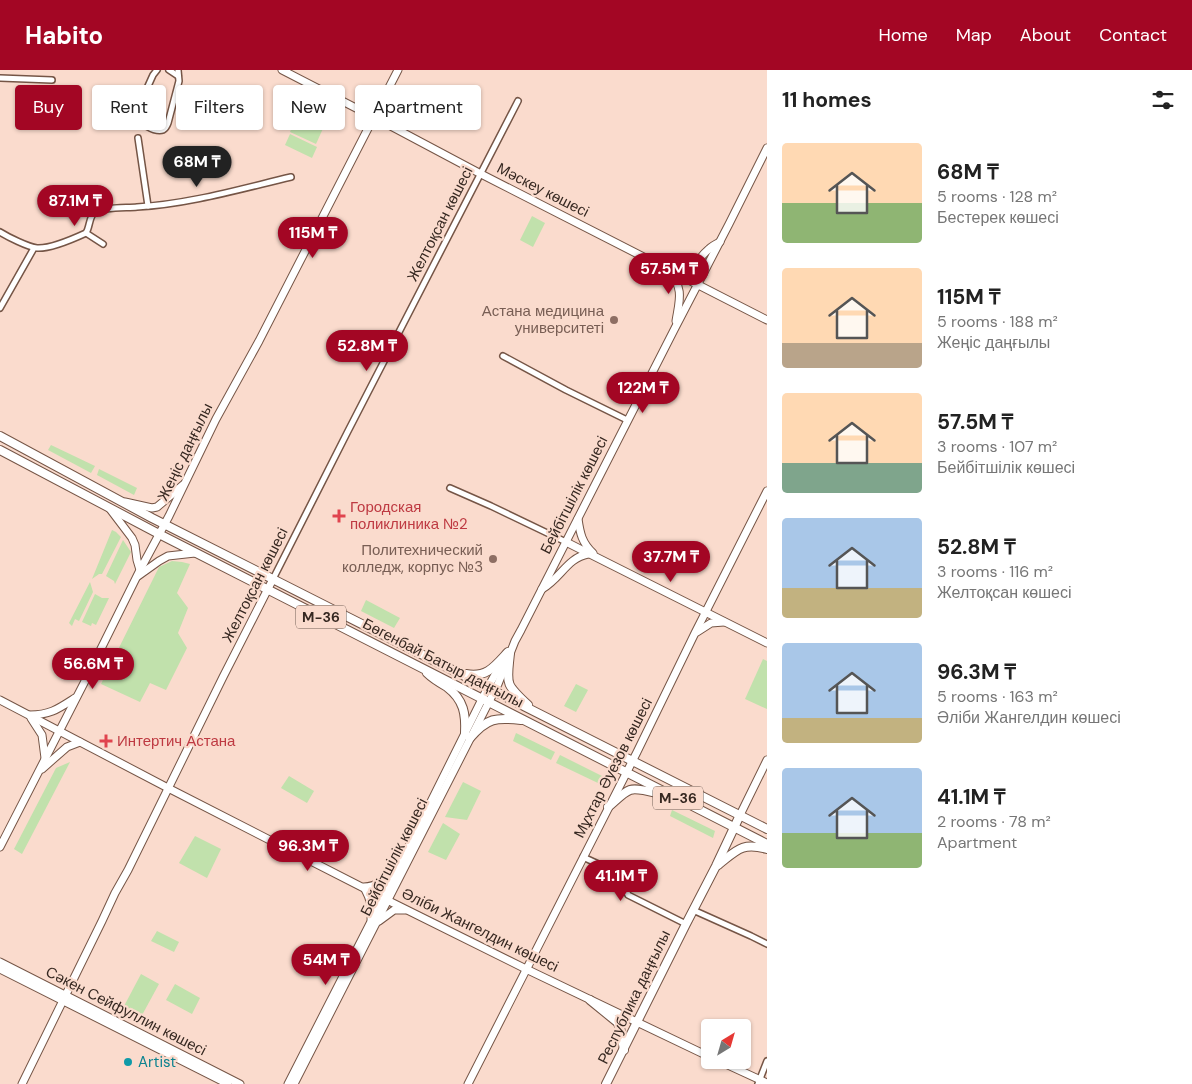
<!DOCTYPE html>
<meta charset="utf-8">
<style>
:root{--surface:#fff;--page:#f6f6f6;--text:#222;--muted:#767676;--accent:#a30624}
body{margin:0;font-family:"DM Sans",sans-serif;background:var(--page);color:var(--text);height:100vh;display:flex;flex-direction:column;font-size:19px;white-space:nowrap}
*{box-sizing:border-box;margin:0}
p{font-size:16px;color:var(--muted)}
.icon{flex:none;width:28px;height:28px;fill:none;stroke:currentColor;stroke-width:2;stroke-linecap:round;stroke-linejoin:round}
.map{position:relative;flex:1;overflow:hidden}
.side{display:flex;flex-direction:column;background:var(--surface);width:425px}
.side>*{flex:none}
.guide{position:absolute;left:15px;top:15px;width:475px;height:45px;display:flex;gap:10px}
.needle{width:32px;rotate:37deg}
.fabs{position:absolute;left:701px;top:949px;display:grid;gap:10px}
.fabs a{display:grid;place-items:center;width:50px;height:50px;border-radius:5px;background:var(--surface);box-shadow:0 1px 4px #0004;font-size:25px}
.price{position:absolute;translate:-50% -42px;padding:0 11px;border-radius:18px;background:var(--accent);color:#fff;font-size:16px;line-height:32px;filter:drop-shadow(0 1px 2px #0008)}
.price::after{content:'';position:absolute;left:50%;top:30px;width:15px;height:11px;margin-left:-8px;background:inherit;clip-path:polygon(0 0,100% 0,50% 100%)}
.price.current{background:#222;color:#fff}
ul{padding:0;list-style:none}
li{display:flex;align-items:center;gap:15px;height:125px;padding:0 15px}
li span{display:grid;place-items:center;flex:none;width:140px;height:100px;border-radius:5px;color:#555}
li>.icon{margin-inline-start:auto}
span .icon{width:60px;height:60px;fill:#fffc;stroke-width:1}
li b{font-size:21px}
h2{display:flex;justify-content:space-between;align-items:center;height:60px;padding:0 15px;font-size:21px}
.pill{padding:0 18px;border-radius:5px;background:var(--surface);box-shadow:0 1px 4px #0004;font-size:18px;line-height:45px}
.pill.current{background:var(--accent);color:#fff}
header{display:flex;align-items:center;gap:30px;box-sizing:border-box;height:70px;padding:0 25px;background:var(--accent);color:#fff}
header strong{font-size:24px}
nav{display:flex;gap:28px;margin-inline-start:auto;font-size:18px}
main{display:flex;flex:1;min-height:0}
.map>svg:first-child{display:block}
.green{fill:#c1e1ac}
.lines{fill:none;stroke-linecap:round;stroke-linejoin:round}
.street-casing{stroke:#755546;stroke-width:8}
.secondary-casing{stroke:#755546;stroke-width:9}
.primary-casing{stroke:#755546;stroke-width:10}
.street{stroke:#fff;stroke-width:5}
.secondary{stroke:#fff;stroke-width:7}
.primary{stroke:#fff;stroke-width:8}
.education-dot{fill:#8d6e63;stroke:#fadbcd;stroke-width:2}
.health-dot{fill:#e0444e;stroke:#fadbcd;stroke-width:2}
.culture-dot{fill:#0f9aa8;stroke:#fadbcd;stroke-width:2}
.labels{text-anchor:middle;stroke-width:4.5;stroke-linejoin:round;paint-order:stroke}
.shield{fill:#fadbcd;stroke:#715e55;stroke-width:1}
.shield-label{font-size:14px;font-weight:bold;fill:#362821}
.street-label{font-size:15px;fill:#362821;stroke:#fadbcd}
.education-label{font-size:15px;fill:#785e54;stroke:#fadbcd;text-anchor:end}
.health-label{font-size:15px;fill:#be3a42;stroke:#fadbcd;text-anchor:start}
.culture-label{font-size:15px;fill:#0d838f;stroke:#fadbcd;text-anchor:start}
</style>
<header>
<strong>Habito</strong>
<nav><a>Home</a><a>Map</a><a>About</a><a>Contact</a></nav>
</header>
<main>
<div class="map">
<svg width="767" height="1014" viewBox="0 0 767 1014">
<rect width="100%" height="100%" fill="#fadbcd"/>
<g class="green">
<polygon points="298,41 325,54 316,74 290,62"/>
<polygon points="290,64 317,77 312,88 285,75"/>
<polygon points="532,146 545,153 533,177 520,170"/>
<polygon points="51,375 95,396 91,403 48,380"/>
<polygon points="99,399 137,418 134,425 97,405"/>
<polygon points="112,460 116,462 121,467 102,504 99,504 92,509"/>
<polygon points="123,470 131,482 115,514 114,511 106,506"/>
<polygon points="172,491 182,492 190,494 177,523 188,538 178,563 187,578 166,620 150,613 140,632 101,614 159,497"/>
<polygon points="90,512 93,522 79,551 75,549 72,556 69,553"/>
<polygon points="95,524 102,528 109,528 96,555 92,553 91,556 82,552"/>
<polygon points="366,530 400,548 394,558 361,541"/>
<polygon points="763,589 767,591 767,639 745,629"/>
<polygon points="576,614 588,620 576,642 564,636"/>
<polygon points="516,663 555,682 551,690 513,671"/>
<polygon points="560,685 604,707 600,714 556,693"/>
<polygon points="70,692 22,784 14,779 56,698"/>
<polygon points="289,706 314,721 307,733 281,718"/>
<polygon points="463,712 481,721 467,750 445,747"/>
<polygon points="672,740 715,761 713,768 670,746"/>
<polygon points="443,753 460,764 446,790 428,782"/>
<polygon points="195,766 221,779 207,808 179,793"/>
<polygon points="157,861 179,872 174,882 151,871"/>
<polygon points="141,904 159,914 141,947 123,938"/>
<polygon points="175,914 200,928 192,944 166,930"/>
</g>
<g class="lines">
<g class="street-casing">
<g id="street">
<path d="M157,0L153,5L135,45C137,52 155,63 163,60C166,58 167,56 168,53L179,11L178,0"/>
<polyline points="169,0 178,6"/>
<polyline points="0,8 52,10"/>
<polyline points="138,68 148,136"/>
<path d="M0,162C8,167 28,177 37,178C51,179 73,169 86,163C90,157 89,146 95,142C103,137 127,138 137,137C189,134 240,119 291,107"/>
<polyline points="86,163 103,174"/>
<polyline points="0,238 34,178"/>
<polyline points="503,286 566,320 627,350"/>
<polyline points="450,418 491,436 566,472"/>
<polyline points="273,509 347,363 518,31"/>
<path d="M583,787L624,806C627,812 625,819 628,825L686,854"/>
<polyline points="693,840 751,866 767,874"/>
<polyline points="758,1014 767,991"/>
</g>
</g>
<g class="secondary-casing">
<g id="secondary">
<polyline points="282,0 385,53 481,104 767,250"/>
<path d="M672,201C701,201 691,194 709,179C712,176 716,174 720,172"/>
<path d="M668,202C685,217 679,232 676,251"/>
<polyline points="125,432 152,438 157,437 183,415"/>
<polyline points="110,439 132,468 135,475 137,490 140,500"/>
<path d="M578,449C580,463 582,473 593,483"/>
<polyline points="566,472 767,573"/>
<polyline points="138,506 159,491 168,486 195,483"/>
<path d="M542,519C561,508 567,488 588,484"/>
<polyline points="697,562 711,553 724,552"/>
<polyline points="0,630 168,718 393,833 526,899 710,987"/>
<path d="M30,645C50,645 58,639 75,628"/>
<polyline points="31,648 42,665 45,688"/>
<polyline points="42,699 67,677 80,672"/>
<polyline points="740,745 767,690"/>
<polyline points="0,777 84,613 140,500 169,446 216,349 259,271 398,0"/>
<path d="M364,817C382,816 385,806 397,795"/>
<path d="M365,819C371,830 372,837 371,849"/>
<polyline points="379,851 394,840 405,840"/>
<polyline points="0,892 240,1014"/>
<polyline points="0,899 228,1014"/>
<polyline points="717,990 767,1013"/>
<polyline points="22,1014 102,851 115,823 128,800 223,607 273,509"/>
<polyline points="288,1014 383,828 488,617 504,589"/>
<polyline points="294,1014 498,614 515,571 521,560 675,258 729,154 767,78"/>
<polyline points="468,1014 637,682 695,563 767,421"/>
</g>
</g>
<g class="primary-casing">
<g id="primary">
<polyline points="0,366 152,448 767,759"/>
<polyline points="0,380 159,464 767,774"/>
<path d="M510,583C507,614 504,613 528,635"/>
<path d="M427,603C433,609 440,613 447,617C464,630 466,644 465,664"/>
<path d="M466,604C487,608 495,596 508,582"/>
<path d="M470,668C487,648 496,647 521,650"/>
<path d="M608,737C615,732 622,723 630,720C638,717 658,724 666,725"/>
<path d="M718,795C737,780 742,772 767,779"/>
<polyline points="590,930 617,952 620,957 624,980"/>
<polyline points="606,1014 686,854 716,796 740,745"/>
</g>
</g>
<use href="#street" class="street"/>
<use href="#secondary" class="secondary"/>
<use href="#primary" class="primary"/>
</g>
<g class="education-dot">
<circle cx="614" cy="250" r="5"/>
<circle cx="493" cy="489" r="5"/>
</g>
<g class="health-dot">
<path d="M336.5 438.5h5v5h5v5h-5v5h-5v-5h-5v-5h5z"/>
<path d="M103.5 663.5h5v5h5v5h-5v5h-5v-5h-5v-5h5z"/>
</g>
<circle class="culture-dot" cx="128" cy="992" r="5"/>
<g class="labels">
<g class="shield">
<rect x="296" y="535.5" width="50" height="23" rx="4"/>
<rect x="653" y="716.5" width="50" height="23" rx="4"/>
</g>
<g class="shield-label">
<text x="321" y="552">M-36</text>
<text x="678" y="733">M-36</text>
</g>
<g class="street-label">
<text transform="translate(543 120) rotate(27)" y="5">Мәскеу көшесі</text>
<text transform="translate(440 154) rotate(-63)" y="5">Желтоқсан көшесі</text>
<text transform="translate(185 382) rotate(-64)" y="5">Жеңіс даңғылы</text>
<text transform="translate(574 425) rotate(-63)" y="5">Бейбітшілік көшесі</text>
<text transform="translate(255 515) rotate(-63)" y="5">Желтоқсан көшесі</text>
<text transform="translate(443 593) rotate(27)" y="5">Бөгенбай Батыр даңғылы</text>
<text transform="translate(613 698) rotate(-63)" y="5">Мұхтар Әуезов көшесі</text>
<text transform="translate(394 787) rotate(-63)" y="5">Бейбітшілік көшесі</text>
<text transform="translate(480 860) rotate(26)" y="5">Әліби Жангелдин көшесі</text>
<text transform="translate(634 927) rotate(-64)" y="5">Республика даңғылы</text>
<text transform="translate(126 941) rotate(27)" y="5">Сәкен Сейфуллин көшесі</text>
</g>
<g class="education-label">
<text x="604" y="246">Астана медицина<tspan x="604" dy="17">университеті</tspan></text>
<text x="483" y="485">Политехнический<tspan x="483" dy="17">колледж, корпус №3</tspan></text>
</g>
<g class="health-label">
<text x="350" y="442">Городская<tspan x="350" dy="17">поликлиника №2</tspan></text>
<text x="117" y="676">Интертич Астана</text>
</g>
<g class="culture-label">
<text x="138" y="997">Artist</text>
</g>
</g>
</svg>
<div class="fabs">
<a><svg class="needle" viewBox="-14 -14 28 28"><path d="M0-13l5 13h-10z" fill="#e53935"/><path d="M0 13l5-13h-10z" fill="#767676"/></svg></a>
</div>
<b class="price current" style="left:197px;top:118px">68M ₸</b>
<b class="price" style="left:75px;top:157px">87.1M ₸</b>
<b class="price" style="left:313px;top:189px">115M ₸</b>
<b class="price" style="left:669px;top:225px">57.5M ₸</b>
<b class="price" style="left:367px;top:302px">52.8M ₸</b>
<b class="price" style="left:643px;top:344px">122M ₸</b>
<b class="price" style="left:671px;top:513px">37.7M ₸</b>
<b class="price" style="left:93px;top:620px">56.6M ₸</b>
<b class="price" style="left:308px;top:802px">96.3M ₸</b>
<b class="price" style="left:621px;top:832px">41.1M ₸</b>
<b class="price" style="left:326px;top:916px">54M ₸</b>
<div class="guide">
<a class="pill current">Buy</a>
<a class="pill">Rent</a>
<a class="pill">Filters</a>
<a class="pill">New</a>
<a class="pill">Apartment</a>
</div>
</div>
<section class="side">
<h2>11 homes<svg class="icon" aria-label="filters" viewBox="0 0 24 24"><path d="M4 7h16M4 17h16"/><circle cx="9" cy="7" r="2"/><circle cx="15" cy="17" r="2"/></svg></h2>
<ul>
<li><span style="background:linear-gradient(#ffd9b3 60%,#8fb573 0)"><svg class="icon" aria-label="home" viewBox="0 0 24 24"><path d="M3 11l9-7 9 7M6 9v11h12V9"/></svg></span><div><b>68M ₸</b><p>5 rooms · 128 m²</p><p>Бестерек көшесі</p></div></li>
<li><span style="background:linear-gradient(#ffd9b3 75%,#b9a48a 0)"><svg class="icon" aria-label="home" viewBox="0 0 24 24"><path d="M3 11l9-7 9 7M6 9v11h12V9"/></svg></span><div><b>115M ₸</b><p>5 rooms · 188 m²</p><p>Жеңіс даңғылы</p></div></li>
<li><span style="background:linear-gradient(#ffd9b3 70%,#7fa58c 0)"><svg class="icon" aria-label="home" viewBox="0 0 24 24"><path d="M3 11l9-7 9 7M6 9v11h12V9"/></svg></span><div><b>57.5M ₸</b><p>3 rooms · 107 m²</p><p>Бейбітшілік көшесі</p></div></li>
<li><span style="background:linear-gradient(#a9c7e8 70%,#c2b280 0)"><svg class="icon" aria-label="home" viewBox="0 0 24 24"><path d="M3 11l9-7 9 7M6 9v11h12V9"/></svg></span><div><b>52.8M ₸</b><p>3 rooms · 116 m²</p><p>Желтоқсан көшесі</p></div></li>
<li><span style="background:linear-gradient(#a9c7e8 75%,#c2b280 0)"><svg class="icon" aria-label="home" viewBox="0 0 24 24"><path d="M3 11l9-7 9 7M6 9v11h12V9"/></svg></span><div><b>96.3M ₸</b><p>5 rooms · 163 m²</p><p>Әліби Жангелдин көшесі</p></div></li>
<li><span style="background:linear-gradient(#a9c7e8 65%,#8fb573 0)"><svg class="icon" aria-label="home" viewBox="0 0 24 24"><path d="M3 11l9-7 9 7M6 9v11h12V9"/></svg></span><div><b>41.1M ₸</b><p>2 rooms · 78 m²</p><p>Apartment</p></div></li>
</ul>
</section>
</main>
